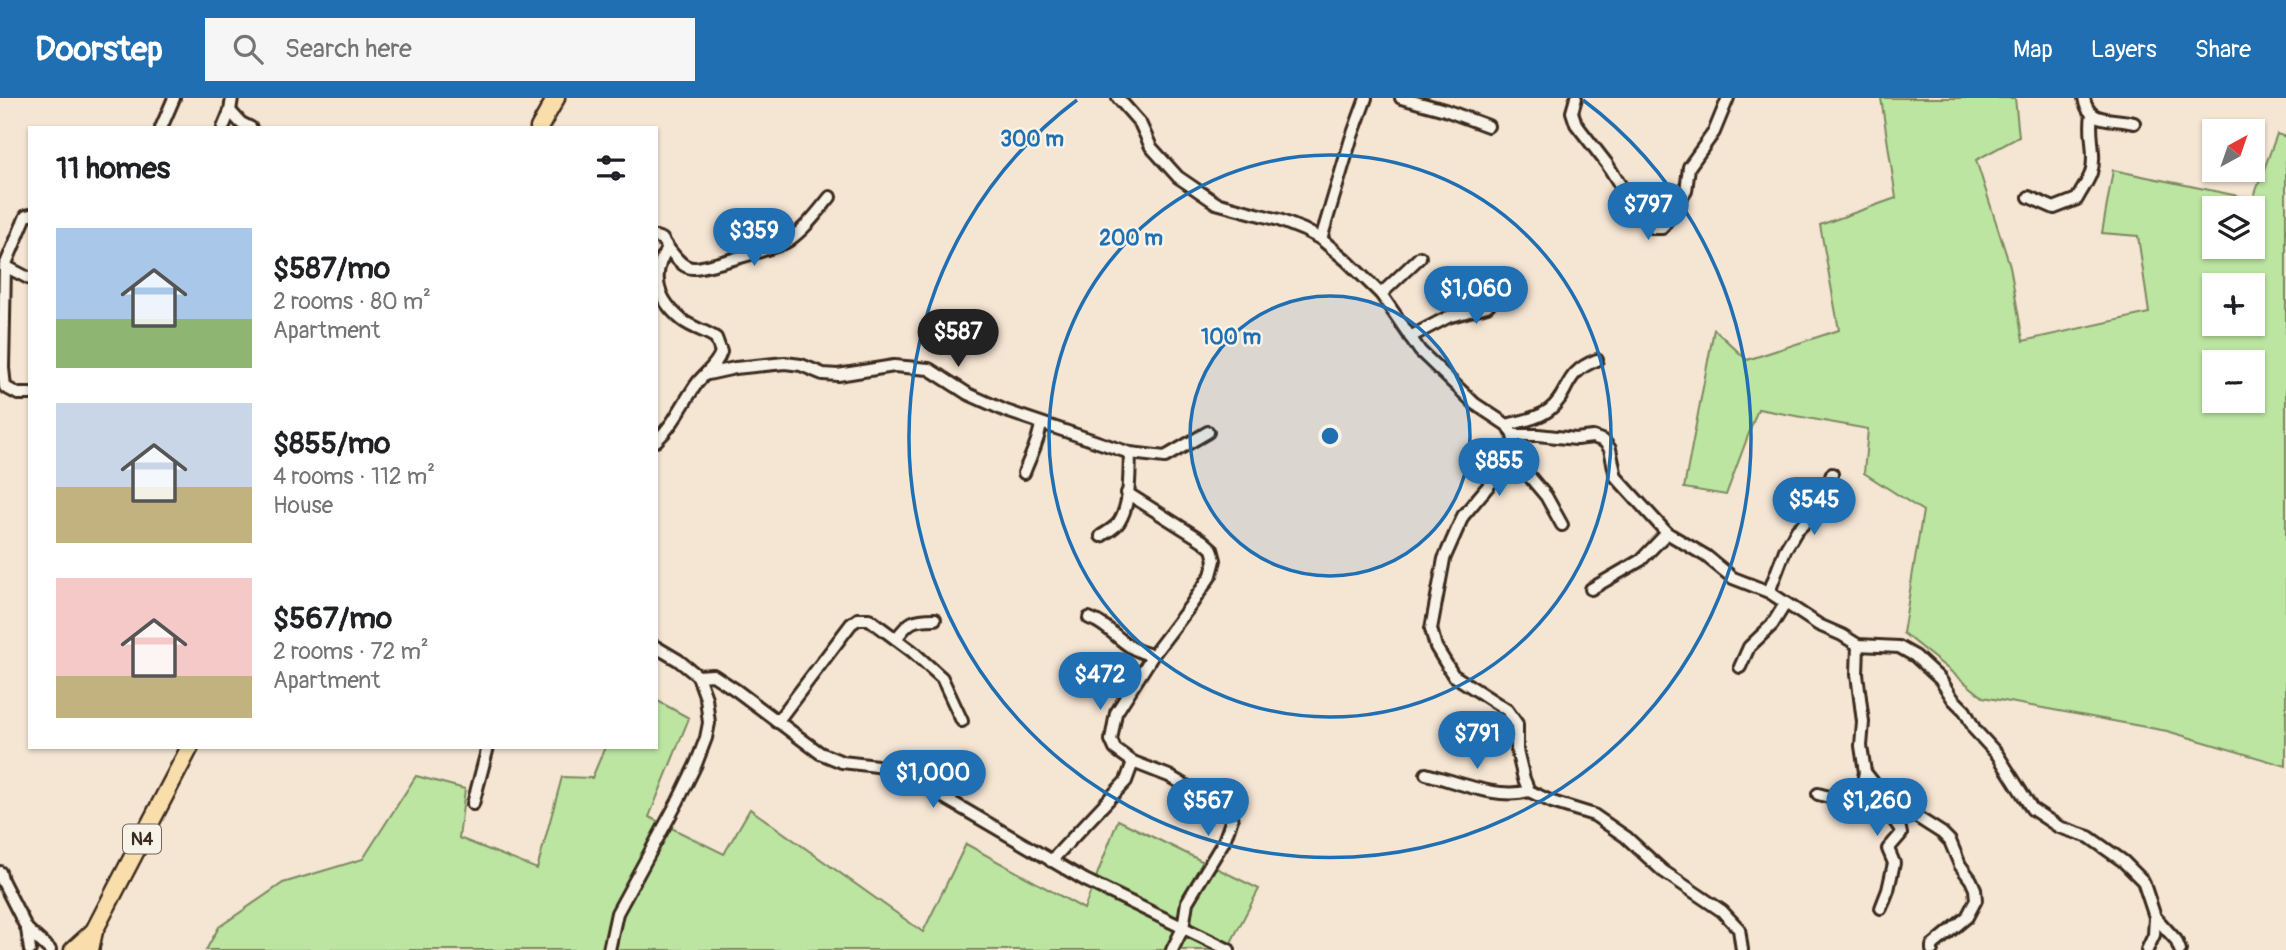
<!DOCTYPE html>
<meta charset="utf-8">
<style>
:root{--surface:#fff;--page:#f6f6f6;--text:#202124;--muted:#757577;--accent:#1f6fb2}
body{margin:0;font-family:Pangolin,sans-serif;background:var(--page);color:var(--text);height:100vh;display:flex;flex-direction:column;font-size:26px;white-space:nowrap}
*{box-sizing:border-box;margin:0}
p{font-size:23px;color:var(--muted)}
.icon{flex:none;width:38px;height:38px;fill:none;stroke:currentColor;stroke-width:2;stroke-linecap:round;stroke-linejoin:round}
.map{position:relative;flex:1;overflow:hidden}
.sheet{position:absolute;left:28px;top:28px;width:630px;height:623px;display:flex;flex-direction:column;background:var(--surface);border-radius:0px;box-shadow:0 2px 5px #0004}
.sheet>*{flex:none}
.needle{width:46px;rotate:40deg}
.fabs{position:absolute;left:2202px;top:21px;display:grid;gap:14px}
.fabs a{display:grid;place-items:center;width:63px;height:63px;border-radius:0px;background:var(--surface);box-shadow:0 2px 5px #0004;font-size:35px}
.price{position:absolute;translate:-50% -60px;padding:0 16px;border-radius:24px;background:var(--accent);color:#fff;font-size:23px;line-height:46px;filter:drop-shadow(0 2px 4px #0008)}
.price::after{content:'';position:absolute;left:50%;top:42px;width:21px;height:16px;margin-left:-10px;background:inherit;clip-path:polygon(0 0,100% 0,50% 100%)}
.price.on{background:#222;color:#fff}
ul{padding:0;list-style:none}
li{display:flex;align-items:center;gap:21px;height:175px;padding:0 28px}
li span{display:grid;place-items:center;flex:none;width:196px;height:140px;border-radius:0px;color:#555}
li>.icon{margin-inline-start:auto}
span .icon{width:84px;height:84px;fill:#fffc;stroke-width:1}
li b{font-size:30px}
h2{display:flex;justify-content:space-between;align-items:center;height:84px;padding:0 28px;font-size:30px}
header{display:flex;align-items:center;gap:42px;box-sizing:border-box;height:98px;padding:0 35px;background:var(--accent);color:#fff}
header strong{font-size:33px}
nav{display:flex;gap:38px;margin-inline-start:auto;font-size:24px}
.search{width:490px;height:63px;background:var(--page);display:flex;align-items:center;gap:18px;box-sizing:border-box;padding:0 24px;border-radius:0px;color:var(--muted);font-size:26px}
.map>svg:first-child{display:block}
.green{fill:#bce5a1;stroke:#7c8860;stroke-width:2;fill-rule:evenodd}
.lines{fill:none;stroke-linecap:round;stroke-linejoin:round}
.minor-casing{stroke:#3b2a1e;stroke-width:16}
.highway-casing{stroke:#3b2a1e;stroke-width:21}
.minor{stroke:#f7f3e8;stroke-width:10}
.highway{stroke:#f9deab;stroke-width:16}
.ring{fill:none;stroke:#1f6fb2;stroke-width:3.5}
.labels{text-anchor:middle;stroke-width:5;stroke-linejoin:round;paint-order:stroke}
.shield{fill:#f7f3e8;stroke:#73665b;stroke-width:2}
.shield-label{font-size:18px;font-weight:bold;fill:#3b2a1e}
.centre{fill:#1f6fb2;stroke:#f7f3e8;stroke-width:3.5}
.ring-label{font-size:21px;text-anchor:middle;font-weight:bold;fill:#1f6fb2;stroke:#f7f3e8;stroke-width:5;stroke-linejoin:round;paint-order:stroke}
</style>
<header>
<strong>Doorstep</strong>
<div class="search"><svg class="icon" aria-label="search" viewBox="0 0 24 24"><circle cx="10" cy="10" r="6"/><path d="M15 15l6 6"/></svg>Search here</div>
<nav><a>Map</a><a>Layers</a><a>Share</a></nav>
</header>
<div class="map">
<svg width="2286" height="852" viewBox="0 0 2286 852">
<rect width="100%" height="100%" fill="#f5e5d3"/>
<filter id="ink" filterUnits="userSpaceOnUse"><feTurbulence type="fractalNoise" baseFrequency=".0143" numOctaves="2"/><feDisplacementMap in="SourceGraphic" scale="14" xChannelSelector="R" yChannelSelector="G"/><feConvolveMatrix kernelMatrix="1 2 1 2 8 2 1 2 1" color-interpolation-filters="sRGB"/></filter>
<g filter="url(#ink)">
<g class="green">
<path d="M1881,0H2015L2019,39L1976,62L2010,168L2023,243L2149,215L2138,138L2102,135L2113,72L2253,101L2277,36L2286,39V668L2167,633L1983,599L1903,535L1923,413L1864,375L1868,331L1758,311L1726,397L1684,390L1714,231L1747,262L1839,232L1820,127L1896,100ZM2214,110H2252V149H2214ZM2214,187H2252V226H2214ZM2214,264H2252V303H2214Z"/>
<polygon points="656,602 689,620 649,719 724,756 750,711 923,834 966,746 1084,811 1118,722 1259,791 1227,852 206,852 219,829 283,785 363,761 416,678 465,691 459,740 537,771 562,679 592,680 605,649 656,649"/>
</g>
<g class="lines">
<g class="minor-casing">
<g id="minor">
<polyline points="1118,0 1140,25 1151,49 1178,79 1216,105 1279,122 1304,132 1321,141 1346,162 1381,196 1420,253 1475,306 1507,327 1513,337 1516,355 1463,418 1444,461 1431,531 1436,549 1453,577 1507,612 1517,626 1517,652 1524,681 1529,693 1552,704 1594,717 1626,739 1663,773 1722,813 1739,831 1742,852"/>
<polyline points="1401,0 1445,12 1488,28"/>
<polyline points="1576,0 1572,14 1576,26 1607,66 1640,119 1654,130 1662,130 1686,93 1689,69 1714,34 1728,0"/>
<path d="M2084,0C2088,27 2113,19 2134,25"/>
<polyline points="230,13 241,25 251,30"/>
<polyline points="161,30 174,0"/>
<polyline points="223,30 230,13 232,0"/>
<path d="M2029,99L2054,110L2077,101C2081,93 2088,84 2091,75C2097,57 2088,36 2092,17"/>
<polyline points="30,117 26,118 5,168 3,270 5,289 18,296 30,296"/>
<path d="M656,139L662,141L668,150C649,177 658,202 682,222C692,230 706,233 716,240L721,254C717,267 706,274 698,284C683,304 675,326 656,343"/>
<polyline points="1321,141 1351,41 1366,0"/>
<path d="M668,150C675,158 682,170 693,170C702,171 781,148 788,143C805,131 817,115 830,99"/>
<polyline points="5,168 30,181"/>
<polyline points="1381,196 1420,159"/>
<polyline points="1410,239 1448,219 1487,208 1499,196 1510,179"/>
<polyline points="708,276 735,270 785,265 801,267 823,276 838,277 894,268 929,271 968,296 1006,313 1130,355 1165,359 1208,334"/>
<path d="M1507,327C1521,323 1537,321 1549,312C1571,295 1562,275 1597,262"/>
<polyline points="1513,337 1538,337 1576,341 1593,339 1604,343 1610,351 1616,379 1667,435 1706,458 1733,480 1769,494 1819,527 1842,537 1858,547 1899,549 1915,558 1940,581 1953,601 1965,613 1975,632 1997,656 2032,711 2059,729 2089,739 2123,763 2143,783 2155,819 2176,842 2180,852"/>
<polyline points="1516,355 1530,379 1546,398 1562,427"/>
<path d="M1024,375C1031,356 1038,346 1041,326"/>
<path d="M1101,438C1107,434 1115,430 1119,424C1131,405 1129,377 1130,355"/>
<polyline points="1591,491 1641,462 1667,435"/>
<polyline points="1769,494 1785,452 1797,432 1819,412 1832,376"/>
<path d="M1089,520C1115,529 1121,552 1153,557"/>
<path d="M896,541C909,523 913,521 935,521"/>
<polyline points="656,549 678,562 698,578 713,577 736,592 820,655 842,664 877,668 909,679 1085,782 1229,852"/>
<polyline points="1740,569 1749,549 1772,527 1785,506"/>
<polyline points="777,624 851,526 858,521 869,521 912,553 942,580 962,623"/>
<polyline points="1133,664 1169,678 1198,695 1226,708 1232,721 1224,743 1187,804 1183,830 1172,852"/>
<polyline points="1865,674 1884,698 1887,712 1900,731 1901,736 1888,751 1894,765 1888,792 1881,810"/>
<path d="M1426,676C1458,684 1498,702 1529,693"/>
<polyline points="1818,696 1840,702 1855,696 1863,684 1865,674 1861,648 1863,624 1857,576 1858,547"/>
<polyline points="1884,698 1942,735 1950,743 1960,767 1971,782 1975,791 1976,802 1967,819 1932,848 1932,852"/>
<polyline points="473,706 488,649"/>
<polyline points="1051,763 1126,683 1133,664 1115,651 1111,642 1116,615 1153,557 1191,507 1211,477 1215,462 1212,451 1203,443 1127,395"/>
<polyline points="0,774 2,782 27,831 30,852"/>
<polyline points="27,831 50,852"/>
<polyline points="609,852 617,815 678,703 696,666 706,640 709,625 706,600 698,578"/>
<polyline points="2147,852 2154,837 2155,819"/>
</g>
</g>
<g class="highway-casing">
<g id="highway">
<polyline points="539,30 556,0"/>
<polyline points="73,852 94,833"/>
<polyline points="90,852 94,833 190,649"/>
</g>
</g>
<use href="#minor" class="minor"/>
<use href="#highway" class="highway"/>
</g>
</g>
<circle cx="1330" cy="338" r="140" fill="#1f6fb2" fill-opacity=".12"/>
<g class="ring">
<circle cx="1330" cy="338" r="140"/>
<circle cx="1330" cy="338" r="281"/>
<path d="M1583 2A421 421 0 1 1 1077 2"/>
</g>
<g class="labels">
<rect class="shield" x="123" y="726.5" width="38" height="29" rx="5"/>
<g class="shield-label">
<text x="142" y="747">N4</text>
</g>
</g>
<circle cx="1330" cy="338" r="10" class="centre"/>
<g class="ring-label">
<text x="1032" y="48">300 m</text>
<text x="1131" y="147">200 m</text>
<text x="1231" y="246">100 m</text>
</g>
</svg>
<div class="fabs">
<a><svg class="needle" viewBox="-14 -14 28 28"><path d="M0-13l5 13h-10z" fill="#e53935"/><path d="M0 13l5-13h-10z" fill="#757577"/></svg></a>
<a><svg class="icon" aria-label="layers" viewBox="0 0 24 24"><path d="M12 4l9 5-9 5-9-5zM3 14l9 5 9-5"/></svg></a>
<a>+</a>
<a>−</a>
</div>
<b class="price" style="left:1648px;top:144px">$797</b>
<b class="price" style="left:754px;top:170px">$359</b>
<b class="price" style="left:1476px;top:228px">$1,060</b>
<b class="price on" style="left:958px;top:271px">$587</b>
<b class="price" style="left:1499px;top:400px">$855</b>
<b class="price" style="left:1814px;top:439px">$545</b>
<b class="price" style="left:1100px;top:614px">$472</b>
<b class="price" style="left:1477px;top:673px">$791</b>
<b class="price" style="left:933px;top:712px">$1,000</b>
<b class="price" style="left:1208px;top:740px">$567</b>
<b class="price" style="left:1877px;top:740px">$1,260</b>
<section class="sheet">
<h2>11 homes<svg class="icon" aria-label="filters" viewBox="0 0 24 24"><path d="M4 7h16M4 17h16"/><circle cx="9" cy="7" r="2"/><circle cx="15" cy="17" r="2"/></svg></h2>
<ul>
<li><span style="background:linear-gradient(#a9c7e8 65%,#8fb573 0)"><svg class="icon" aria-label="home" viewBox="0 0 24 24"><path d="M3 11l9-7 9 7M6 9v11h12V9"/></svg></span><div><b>$587/mo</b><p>2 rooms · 80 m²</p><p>Apartment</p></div></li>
<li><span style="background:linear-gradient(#c9d6e8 60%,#c2b280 0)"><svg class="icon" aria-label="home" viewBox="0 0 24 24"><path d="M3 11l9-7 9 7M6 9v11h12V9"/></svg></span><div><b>$855/mo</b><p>4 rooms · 112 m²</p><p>House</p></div></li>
<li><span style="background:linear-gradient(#f6c9c9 70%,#c2b280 0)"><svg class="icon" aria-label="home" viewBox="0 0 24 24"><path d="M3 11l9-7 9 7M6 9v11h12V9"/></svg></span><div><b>$567/mo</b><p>2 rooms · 72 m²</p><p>Apartment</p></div></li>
</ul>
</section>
</div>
